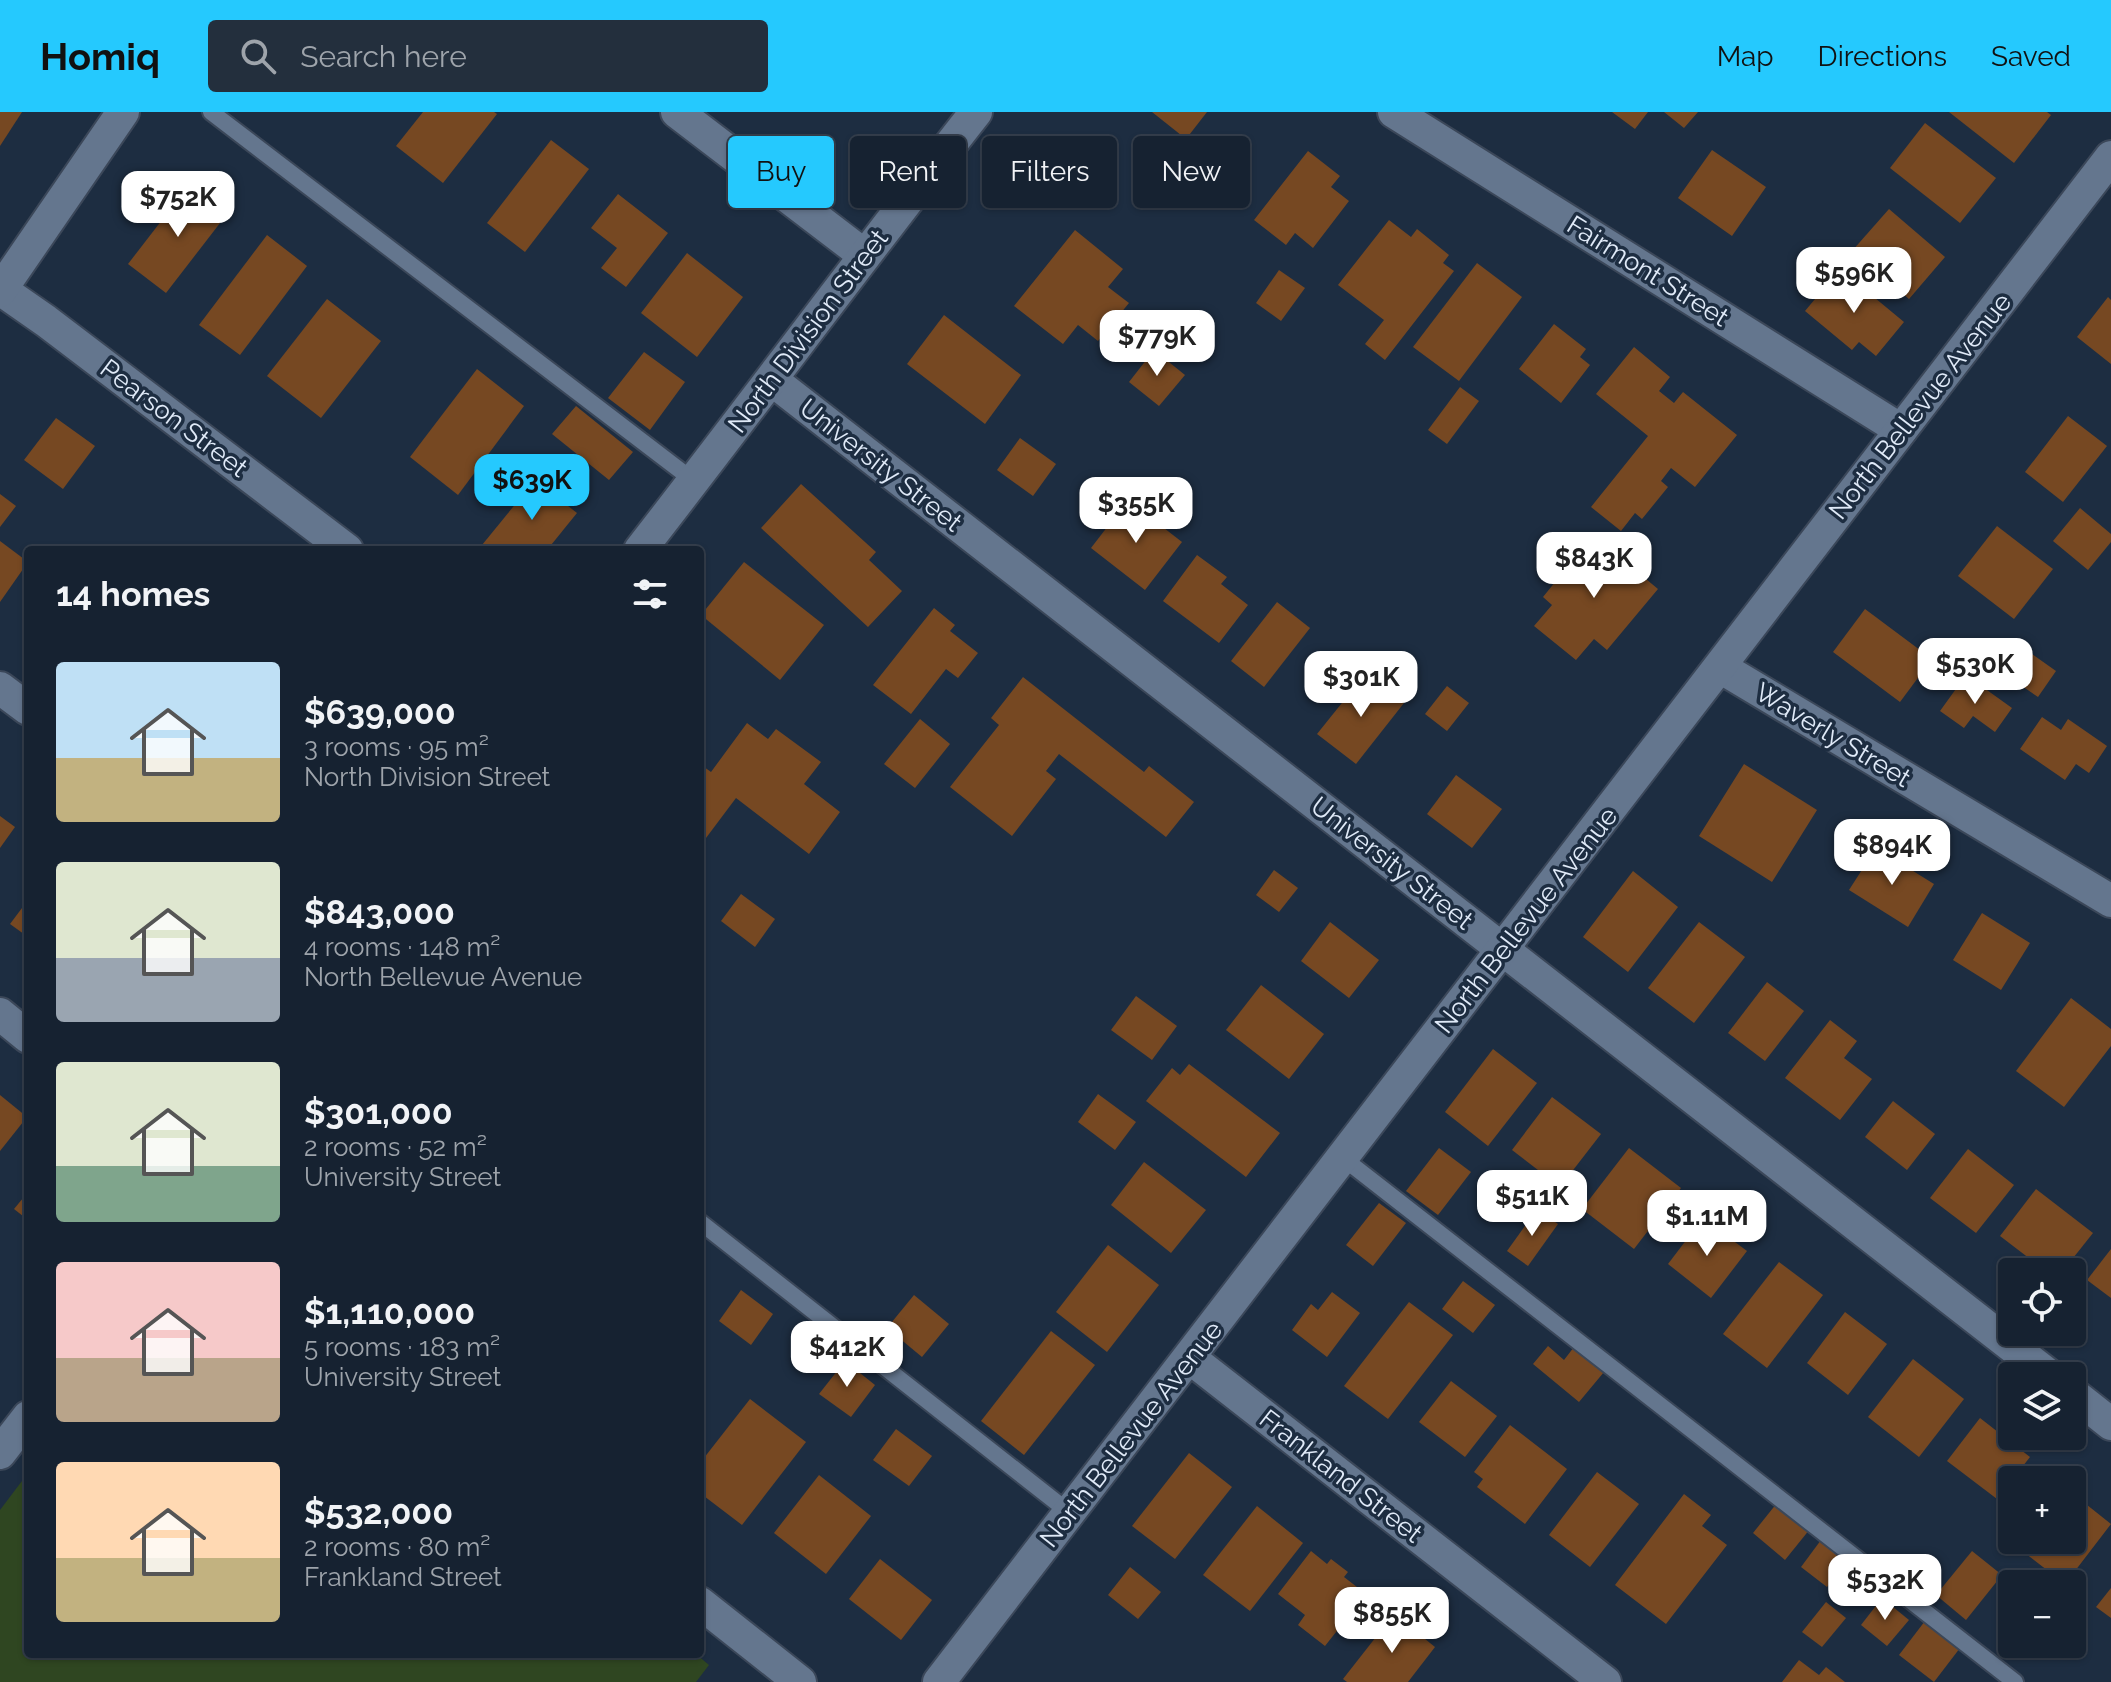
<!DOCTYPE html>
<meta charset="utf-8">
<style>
:root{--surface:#162231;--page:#232f3d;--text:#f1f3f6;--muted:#9ea4ab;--line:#353f4d;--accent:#25c9fe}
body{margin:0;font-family:Raleway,sans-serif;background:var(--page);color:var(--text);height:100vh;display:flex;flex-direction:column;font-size:30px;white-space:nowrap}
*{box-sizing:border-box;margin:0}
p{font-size:26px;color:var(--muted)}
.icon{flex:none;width:44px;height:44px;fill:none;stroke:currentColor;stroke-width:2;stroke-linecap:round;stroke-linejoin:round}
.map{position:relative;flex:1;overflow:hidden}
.panel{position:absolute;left:24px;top:434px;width:680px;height:1112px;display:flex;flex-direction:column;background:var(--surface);border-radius:8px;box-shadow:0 2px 6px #0004,0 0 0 2px var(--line)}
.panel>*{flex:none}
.top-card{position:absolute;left:728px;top:24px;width:760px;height:72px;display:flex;gap:16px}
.tools{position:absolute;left:1998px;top:1146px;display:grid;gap:16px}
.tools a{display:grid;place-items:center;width:88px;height:88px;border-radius:8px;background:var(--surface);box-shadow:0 2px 6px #0004,0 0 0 2px var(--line);font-size:40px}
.price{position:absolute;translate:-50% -68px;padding:0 18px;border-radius:16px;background:#fff;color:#222;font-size:26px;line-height:52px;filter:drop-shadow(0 2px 4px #0008)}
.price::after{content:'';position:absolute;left:50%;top:48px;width:24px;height:18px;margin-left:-12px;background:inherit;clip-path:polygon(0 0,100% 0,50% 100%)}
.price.selected{background:var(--accent);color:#111}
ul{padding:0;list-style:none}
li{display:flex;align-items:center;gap:24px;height:200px;padding:0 32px}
li span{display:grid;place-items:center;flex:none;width:224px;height:160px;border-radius:8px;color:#555}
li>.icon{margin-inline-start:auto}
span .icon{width:96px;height:96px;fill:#fffc;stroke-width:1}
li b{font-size:34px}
h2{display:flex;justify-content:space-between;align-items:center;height:96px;padding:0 32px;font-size:34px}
.chip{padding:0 28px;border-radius:8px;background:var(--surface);box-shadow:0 2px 6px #0004,0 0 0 2px var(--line);font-size:28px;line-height:72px}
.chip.selected{background:var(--accent);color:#111}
header{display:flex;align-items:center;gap:48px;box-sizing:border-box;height:112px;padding:0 40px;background:var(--accent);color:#111}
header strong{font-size:38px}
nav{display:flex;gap:44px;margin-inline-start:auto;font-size:28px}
.search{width:560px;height:72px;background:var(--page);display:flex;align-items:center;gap:20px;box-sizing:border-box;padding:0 28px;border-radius:8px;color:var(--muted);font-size:30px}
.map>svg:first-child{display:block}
.green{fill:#2f4621}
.building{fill:#764822}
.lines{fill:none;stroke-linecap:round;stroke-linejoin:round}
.service-casing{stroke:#3b4759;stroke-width:20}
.minor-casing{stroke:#3b4759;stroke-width:36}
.service{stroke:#64768e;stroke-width:16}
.minor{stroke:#64768e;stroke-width:32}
.labels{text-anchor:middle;stroke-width:7;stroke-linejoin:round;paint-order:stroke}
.street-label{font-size:26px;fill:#e0eaf8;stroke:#1d2d41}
</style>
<header>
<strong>Homiq</strong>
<div class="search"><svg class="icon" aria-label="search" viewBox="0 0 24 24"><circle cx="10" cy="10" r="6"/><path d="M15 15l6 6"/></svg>Search here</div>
<nav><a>Map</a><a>Directions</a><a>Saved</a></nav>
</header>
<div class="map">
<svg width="2111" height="1570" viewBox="0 0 2111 1570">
<rect width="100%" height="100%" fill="#1d2d41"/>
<polygon class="green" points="28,1361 28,1542 696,1542 709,1553 696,1570 0,1570 0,1398"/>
<g class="building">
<polygon points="0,0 22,0 0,34"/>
<polygon points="423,0 494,0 497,2 443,71 396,34"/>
<polygon points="1152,0 1207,0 1186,27"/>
<polygon points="1612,0 1648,0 1635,17"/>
<polygon points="1664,0 1698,0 1684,16"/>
<polygon points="1949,0 2047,0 2051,3 2014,51"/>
<polygon points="1925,11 1996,66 1960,111 1890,56"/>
<polygon points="551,28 589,57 525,140 487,111"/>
<polygon points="1712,38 1766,75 1732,124 1678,86"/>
<polygon points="1308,39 1340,64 1331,75 1349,89 1313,136 1295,121 1286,133 1254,108"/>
<polygon points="189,73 227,102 166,181 128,152"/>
<polygon points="618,82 668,121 626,175 601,156 617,136 591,116"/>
<polygon points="1889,97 1945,145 1909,187 1852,139"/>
<polygon points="1389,108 1411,125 1417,117 1449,143 1443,151 1454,159 1385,248 1365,232 1384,208 1338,173"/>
<polygon points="1075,118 1123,157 1108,175 1129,191 1098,229 1078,213 1063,232 1014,194"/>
<polygon points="267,123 307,154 240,243 199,213"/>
<polygon points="687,141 743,185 697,245 641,201"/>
<polygon points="1477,151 1522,185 1459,269 1413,235"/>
<polygon points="1840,157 1904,210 1876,244 1859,230 1852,238 1805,199"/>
<polygon points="1279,158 1305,176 1281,209 1256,191"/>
<polygon points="2108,185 2111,188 2111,252 2077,225"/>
<polygon points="327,187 381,229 321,306 267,264"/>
<polygon points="944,203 1021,263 985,312 907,252"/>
<polygon points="1554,212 1586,237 1580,245 1590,253 1561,291 1519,257"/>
<polygon points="1634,235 1670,265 1659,279 1674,291 1683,280 1737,323 1695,375 1671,356 1661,369 1668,375 1642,407 1635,401 1621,419 1591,395 1648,324 1596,282"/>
<polygon points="1154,238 1185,263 1159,294 1129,270"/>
<polygon points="644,240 685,270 650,318 608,286"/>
<polygon points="477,257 524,294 458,383 410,345"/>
<polygon points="1460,275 1479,289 1447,332 1428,318"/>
<polygon points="576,294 633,340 609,368 552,322"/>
<polygon points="2068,304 2107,334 2063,390 2025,360"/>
<polygon points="56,306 95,334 63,377 24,348"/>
<polygon points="1020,326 1056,352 1033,384 997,358"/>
<polygon points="535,368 577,401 547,438 488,438 482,433"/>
<polygon points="801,372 876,440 869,448 902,479 868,515 761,416"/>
<polygon points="0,382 16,394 0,415"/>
<polygon points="1128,388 1182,430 1145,478 1091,436"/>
<polygon points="2080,396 2111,422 2111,430 2088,458 2053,429"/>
<polygon points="1997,414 2053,457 2014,507 1958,464"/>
<polygon points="1593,423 1658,477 1607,538 1594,527 1576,548 1534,514 1552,493 1543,485"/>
<polygon points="0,429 28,450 0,490"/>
<polygon points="1197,443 1227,465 1221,472 1248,493 1219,531 1163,489"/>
<polygon points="744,450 824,513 780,568 701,503"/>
<polygon points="1277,490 1310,516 1264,575 1231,549"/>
<polygon points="934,496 955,513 950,519 978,541 958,566 946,557 911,602 873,573"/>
<polygon points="1865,497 1932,547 1900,590 1833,540"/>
<polygon points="2022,535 2056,559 2038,585 2003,561"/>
<polygon points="1366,561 1404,591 1356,652 1317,622"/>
<polygon points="1966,563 2012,596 1995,620 1973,604 1964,616 1940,599"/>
<polygon points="1023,565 1144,660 1149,654 1194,690 1166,725 1059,642 1046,659 1056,667 1012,724 950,675 999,613 991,606"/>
<polygon points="1447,574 1469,591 1447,619 1425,602"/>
<polygon points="2042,605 2061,618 2068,607 2107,634 2089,661 2076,652 2065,668 2020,637"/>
<polygon points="920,607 950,632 915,676 884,652"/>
<polygon points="747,611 768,627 776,617 821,650 804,672 840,700 809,742 736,686 706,726 700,722 700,652 711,660"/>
<polygon points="1744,652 1817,698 1772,770 1699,724"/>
<polygon points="1456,663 1502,697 1472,736 1427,702"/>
<polygon points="0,704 15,715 0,736"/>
<polygon points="1876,736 1934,772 1908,815 1849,778"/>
<polygon points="1274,758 1298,776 1279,800 1256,783"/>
<polygon points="1633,759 1678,795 1628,860 1583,825"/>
<polygon points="741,782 775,807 755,835 721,809"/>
<polygon points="28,788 28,825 10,812"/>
<polygon points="1982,801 2030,831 2001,878 1953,848"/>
<polygon points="1330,810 1379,848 1349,886 1301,849"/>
<polygon points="1699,810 1745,845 1694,911 1648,876"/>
<polygon points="1767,870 1804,899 1765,949 1728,921"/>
<polygon points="1261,873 1324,922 1289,967 1226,918"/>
<polygon points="1136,884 1177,914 1152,948 1111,918"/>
<polygon points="2071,886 2111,917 2111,934 2064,995 2016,959"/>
<polygon points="1830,908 1857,929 1844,946 1872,967 1840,1008 1785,966"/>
<polygon points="1493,937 1537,971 1488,1034 1445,1000"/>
<polygon points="1189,952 1280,1021 1246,1065 1146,989 1172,956 1180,963"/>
<polygon points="1098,982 1136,1010 1115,1038 1078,1010"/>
<polygon points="0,983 27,1005 0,1039"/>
<polygon points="1552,985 1601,1022 1560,1075 1512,1038"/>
<polygon points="1893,989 1935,1022 1907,1058 1865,1025"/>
<polygon points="1439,1036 1471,1060 1438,1103 1406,1079"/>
<polygon points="1629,1036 1681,1076 1634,1137 1582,1097"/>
<polygon points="1968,1037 2014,1073 1976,1121 1930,1086"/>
<polygon points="1144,1050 1206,1098 1171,1141 1111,1093"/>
<polygon points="2036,1077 2093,1121 2062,1160 2047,1160 2000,1124"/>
<polygon points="28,1080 28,1108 14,1097"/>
<polygon points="1379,1091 1406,1111 1373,1154 1346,1133"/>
<polygon points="1537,1097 1558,1112 1528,1154 1507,1139"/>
<polygon points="1703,1106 1747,1139 1711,1186 1668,1152"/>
<polygon points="1108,1133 1159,1173 1107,1240 1056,1200"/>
<polygon points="2111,1137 2111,1186 2087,1168"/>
<polygon points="1779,1150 1823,1183 1767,1256 1723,1222"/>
<polygon points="1463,1169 1495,1193 1473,1221 1442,1197"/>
<polygon points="741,1178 773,1202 751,1233 719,1209"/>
<polygon points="1332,1180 1360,1201 1327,1245 1292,1218 1311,1192 1318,1198"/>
<polygon points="914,1183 949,1212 922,1245 887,1216"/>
<polygon points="1409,1190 1453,1223 1388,1307 1344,1274"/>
<polygon points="1845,1200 1887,1232 1848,1283 1807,1251"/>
<polygon points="1051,1219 1095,1253 1024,1343 981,1309"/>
<polygon points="1548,1234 1564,1248 1574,1235 1604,1260 1579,1290 1533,1252"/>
<polygon points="1913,1247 1964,1287 1919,1345 1868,1305"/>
<polygon points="845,1249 875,1273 851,1305 819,1282"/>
<polygon points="1451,1269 1497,1304 1465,1345 1419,1310"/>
<polygon points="750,1287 806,1330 742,1413 700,1381 700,1351"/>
<polygon points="1980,1306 2030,1345 1997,1387 1947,1349"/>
<polygon points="1510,1313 1567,1357 1525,1412 1477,1375 1483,1367 1474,1360"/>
<polygon points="896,1317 932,1344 909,1374 873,1348"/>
<polygon points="1189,1341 1232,1375 1175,1447 1132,1414"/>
<polygon points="1597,1360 1639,1392 1590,1455 1549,1423"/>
<polygon points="819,1363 871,1404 826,1462 774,1421"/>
<polygon points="2072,1381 2111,1412 2065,1472 2004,1425 2012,1415 2012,1428 2072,1428"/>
<polygon points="1684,1382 1711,1403 1702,1414 1727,1433 1666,1512 1615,1473"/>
<polygon points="1777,1391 1810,1417 1785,1448 1753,1421"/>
<polygon points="1257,1394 1303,1431 1250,1499 1203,1463"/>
<polygon points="1821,1428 1847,1448 1827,1475 1801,1455"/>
<polygon points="1311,1439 1327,1452 1331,1447 1348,1460 1344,1465 1366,1482 1325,1534 1298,1513 1305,1503 1278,1482"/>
<polygon points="1972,1439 2002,1463 1966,1508 1936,1483"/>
<polygon points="880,1447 932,1488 901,1528 849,1487"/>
<polygon points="1130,1455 1161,1480 1138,1507 1108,1483"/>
<polygon points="2111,1476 2111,1506 2096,1495"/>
<polygon points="1882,1486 1909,1508 1887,1534 1861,1513"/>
<polygon points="1826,1490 1846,1506 1822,1535 1802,1520"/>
<polygon points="1394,1502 1435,1535 1408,1570 1347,1570 1343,1567"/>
<polygon points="1925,1509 1960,1536 1934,1570 1899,1543"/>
<polygon points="1799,1548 1819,1563 1826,1555 1845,1570 1782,1570"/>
</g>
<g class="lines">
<g class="service-casing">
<g id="service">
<polyline points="211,0 694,369"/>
<polyline points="1343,1046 2015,1570"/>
<polyline points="700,1110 1070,1401"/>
</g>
</g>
<g class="minor-casing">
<g id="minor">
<polyline points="677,0 864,143"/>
<polyline points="1394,0 1901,318"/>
<polyline points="0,177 46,209 347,438"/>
<polyline points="0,179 123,0"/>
<polyline points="772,268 2050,1264"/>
<path d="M640,438C753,293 862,145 976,0"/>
<polyline points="1720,555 2111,789"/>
<polyline points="0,576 28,597"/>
<polyline points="0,902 28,925"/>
<polyline points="1190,1246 1605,1570"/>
<polyline points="2072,1281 2111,1312"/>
<polyline points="0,1341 28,1305"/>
<polyline points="700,1491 800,1570"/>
<polyline points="939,1570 2111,45"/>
</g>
</g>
<use href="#service" class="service"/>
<use href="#minor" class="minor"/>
</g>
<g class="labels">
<g class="street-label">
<text transform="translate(1648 159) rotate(32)" y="9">Fairmont Street</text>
<text transform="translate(808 219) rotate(-53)" y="9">North Division Street</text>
<text transform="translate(1920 294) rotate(-52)" y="9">North Bellevue Avenue</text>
<text transform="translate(174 306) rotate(37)" y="9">Pearson Street</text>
<text transform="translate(881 353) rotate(38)" y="9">University Street</text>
<text transform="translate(1833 623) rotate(31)" y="9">Waverly Street</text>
<text transform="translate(1392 751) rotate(38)" y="9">University Street</text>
<text transform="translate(1526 808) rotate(-52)" y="9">North Bellevue Avenue</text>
<text transform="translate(1131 1322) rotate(-52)" y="9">North Bellevue Avenue</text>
<text transform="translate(1341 1364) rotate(38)" y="9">Frankland Street</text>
</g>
</g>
</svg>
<div class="tools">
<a><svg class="icon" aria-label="locate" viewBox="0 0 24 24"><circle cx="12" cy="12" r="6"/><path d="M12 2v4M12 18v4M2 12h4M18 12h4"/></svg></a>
<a><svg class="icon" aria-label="layers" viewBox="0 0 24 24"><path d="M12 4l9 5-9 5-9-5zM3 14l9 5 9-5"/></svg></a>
<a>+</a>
<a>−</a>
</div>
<b class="price" style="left:178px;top:127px">$752K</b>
<b class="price" style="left:1854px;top:203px">$596K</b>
<b class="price" style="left:1157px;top:266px">$779K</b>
<b class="price selected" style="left:532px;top:410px">$639K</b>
<b class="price" style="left:1136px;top:433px">$355K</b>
<b class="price" style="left:1594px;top:488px">$843K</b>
<b class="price" style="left:1975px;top:594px">$530K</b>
<b class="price" style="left:1361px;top:607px">$301K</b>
<b class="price" style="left:1892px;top:775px">$894K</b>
<b class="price" style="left:1532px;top:1126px">$511K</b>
<b class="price" style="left:1707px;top:1146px">$1.11M</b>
<b class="price" style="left:847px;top:1277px">$412K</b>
<b class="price" style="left:1885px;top:1510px">$532K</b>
<b class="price" style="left:1392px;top:1543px">$855K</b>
<div class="top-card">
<a class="chip selected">Buy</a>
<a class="chip">Rent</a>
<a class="chip">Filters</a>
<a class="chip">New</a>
</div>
<section class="panel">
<h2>14 homes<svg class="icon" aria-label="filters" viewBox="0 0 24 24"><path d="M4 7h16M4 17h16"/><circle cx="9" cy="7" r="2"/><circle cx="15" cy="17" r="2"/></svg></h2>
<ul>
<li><span style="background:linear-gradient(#bfe0f5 60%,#c2b280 0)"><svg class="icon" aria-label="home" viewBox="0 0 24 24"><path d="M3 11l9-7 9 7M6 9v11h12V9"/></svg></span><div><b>$639,000</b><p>3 rooms · 95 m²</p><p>North Division Street</p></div></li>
<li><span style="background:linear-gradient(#dfe7d0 60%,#9aa5b1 0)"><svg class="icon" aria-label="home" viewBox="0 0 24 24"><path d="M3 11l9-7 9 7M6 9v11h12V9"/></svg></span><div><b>$843,000</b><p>4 rooms · 148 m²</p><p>North Bellevue Avenue</p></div></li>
<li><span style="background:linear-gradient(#dfe7d0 65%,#7fa58c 0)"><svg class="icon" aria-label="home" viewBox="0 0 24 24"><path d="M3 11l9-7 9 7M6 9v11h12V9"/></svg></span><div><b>$301,000</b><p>2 rooms · 52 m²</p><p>University Street</p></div></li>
<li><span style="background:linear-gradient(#f6c9c9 60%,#b9a48a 0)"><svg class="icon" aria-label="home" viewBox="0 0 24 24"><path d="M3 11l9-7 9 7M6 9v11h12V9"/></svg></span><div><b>$1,110,000</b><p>5 rooms · 183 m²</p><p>University Street</p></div></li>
<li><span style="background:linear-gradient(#ffd9b3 60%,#c2b280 0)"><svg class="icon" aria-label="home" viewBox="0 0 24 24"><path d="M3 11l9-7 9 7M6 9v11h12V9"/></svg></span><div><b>$532,000</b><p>2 rooms · 80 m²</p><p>Frankland Street</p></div></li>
</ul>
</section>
</div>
